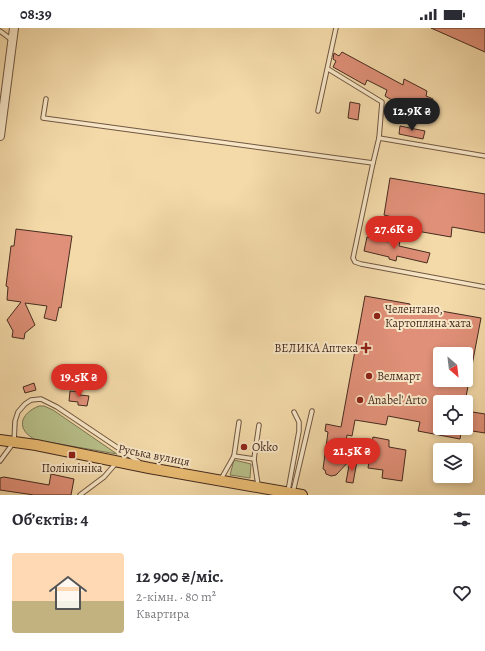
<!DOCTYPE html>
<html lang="uk">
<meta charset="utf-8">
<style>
:root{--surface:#fff;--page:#f2f2f3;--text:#2b2b33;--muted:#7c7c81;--line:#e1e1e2;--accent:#d93025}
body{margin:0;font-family:Alegreya,serif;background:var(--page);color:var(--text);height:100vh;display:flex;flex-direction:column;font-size:15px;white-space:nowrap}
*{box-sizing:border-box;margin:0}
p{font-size:13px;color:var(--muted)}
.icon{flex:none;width:22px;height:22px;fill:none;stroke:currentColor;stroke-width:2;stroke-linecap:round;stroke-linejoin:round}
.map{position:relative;height:467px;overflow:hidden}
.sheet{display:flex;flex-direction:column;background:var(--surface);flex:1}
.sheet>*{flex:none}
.needle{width:26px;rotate:152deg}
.tools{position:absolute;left:433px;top:319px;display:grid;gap:8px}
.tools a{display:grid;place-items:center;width:40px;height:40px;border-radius:4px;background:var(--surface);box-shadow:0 2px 6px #0003;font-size:20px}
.price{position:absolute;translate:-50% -34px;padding:0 9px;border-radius:14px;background:var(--accent);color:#fff;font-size:13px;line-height:26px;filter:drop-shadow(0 1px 2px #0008)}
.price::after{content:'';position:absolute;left:50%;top:24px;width:12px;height:9px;margin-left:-6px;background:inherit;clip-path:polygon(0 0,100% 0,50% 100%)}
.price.on{background:#222;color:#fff}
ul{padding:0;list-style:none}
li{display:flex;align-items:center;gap:12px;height:100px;padding:0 12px}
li+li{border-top:1px solid var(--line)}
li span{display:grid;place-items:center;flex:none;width:112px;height:80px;border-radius:4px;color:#555}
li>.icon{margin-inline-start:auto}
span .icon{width:48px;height:48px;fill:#fffc;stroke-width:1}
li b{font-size:17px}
h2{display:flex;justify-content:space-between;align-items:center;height:48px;padding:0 12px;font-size:17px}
.status{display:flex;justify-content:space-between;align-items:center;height:28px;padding:0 20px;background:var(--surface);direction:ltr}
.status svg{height:11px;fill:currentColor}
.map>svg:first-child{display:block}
.green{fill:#b8c08a;stroke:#7e7655}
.building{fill:#e09078;stroke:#452b20;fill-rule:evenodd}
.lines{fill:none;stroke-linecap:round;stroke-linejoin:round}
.service-casing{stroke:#715742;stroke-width:5.5}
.tertiary-casing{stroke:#715742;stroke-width:10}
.primary-casing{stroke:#452b20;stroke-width:12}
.service{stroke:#f8e7c7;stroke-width:3.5}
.tertiary{stroke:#f8e7c7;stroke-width:8}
.primary{stroke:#eabd74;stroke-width:10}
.poi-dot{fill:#8f2418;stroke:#f8e7c7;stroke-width:1.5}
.labels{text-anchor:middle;stroke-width:4;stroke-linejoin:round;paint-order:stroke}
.poi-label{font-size:12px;fill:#452b20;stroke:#f8e7c7;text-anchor:start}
.street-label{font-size:12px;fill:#452b20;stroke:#f8e7c7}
</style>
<div class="status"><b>08:39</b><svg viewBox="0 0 49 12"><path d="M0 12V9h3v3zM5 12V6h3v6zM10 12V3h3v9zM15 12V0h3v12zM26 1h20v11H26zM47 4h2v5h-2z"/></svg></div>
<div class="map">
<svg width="485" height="467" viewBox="0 0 485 467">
<rect width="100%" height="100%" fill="#f4daa9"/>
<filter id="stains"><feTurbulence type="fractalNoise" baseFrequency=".005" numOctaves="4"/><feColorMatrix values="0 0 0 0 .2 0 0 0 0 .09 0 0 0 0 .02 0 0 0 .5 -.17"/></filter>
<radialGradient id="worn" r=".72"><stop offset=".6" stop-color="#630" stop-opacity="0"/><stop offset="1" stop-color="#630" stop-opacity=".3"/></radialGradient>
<g class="green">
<path d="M39,378H44L53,382L117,426L36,412C16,402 19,386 39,378Z"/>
<polygon points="234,432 251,436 250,450 230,447"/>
</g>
<g class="building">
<polygon points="431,0 485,0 485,24"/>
<polygon points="342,24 403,57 404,51 427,63 426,68 433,71 431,79 423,77 419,88 385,68 387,62 367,52 365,57 333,39 336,33 333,31 334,25 339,28"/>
<polygon points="350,74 360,76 358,92 348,90"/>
<polygon points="400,98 425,103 423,111 399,106"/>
<polygon points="390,150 485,166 485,205 452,199 451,209 394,199 396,190 384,187"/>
<polygon points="16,201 72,208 61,280 59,279 56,293 44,290 47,278 25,275 35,297 25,305 24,311 12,309 13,303 7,292 21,274 7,272 8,259 6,258 11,218 14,218"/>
<polygon points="367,209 388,214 389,210 400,213 399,218 430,225 427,235 397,228 396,233 389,231 389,229 364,223"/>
<path d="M365,268L410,276L409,281L440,286L441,283L481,290L465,374H440V400H462L460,411L418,403L420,394L388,388L386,397L355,392L352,408L347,407L344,430L350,432L336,447L331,448L326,446L325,442L323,441L328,404L325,403L326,396L341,399ZM440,326H466V352H440Z"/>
<polygon points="34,355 36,362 25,365 23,359"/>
<polygon points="70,363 81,364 80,367 89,368 87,378 78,377 78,374 69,373"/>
<polygon points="466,383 485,386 485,405 466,402"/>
<polygon points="373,409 389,412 389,419 406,422 402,453 382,450 383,442 368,440"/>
<polygon points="350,432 357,433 353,455 346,454"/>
<polygon points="51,446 74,451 71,467 34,467 0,462 0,450 4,449 49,457"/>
</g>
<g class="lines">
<g class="service-casing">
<g id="service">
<polyline points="0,3 12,12"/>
<polyline points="328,41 382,74 379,110"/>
<polyline points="46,71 43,90 373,135 379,110 485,128"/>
<polyline points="318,83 336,0"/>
<polyline points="373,135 353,230 355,234 361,236 485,259"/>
<polyline points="234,428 254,431"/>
<polyline points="0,433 14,414 15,393 18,384 25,376 31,372 41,371 57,379 139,434"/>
<polyline points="221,451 234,428 239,394"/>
<polyline points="258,457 254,431 259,397"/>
<polyline points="288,463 299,403 299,394 294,384"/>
<polyline points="293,464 312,383"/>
<polyline points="80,467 104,449 117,434"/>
</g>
</g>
<g class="tertiary-casing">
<polyline id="tertiary" points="0,108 14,0"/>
</g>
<g class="primary-casing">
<polyline id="primary" points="0,412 36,417 149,440 302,467"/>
</g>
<use href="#service" class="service"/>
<use href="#tertiary" class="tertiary"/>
<use href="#primary" class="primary"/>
</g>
<g class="poi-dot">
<circle cx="377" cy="288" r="4"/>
<path d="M364 314h4v4h4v4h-4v4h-4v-4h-4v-4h4z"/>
<circle cx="369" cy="348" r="4"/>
<circle cx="360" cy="372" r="4"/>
<circle cx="244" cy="419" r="4"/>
<rect x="68" y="423" width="8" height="8" rx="2"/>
</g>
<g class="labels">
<g class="poi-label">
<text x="385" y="285">Челентано,<tspan x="385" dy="14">Картопляна хата</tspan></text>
<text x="358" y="324" text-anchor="end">ВЕЛИКА Аптека</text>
<text x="377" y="352">Велмарт</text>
<text x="368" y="376">Anabel' Arto</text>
<text x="252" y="423">Okko</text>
<text x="72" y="444" text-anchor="middle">Поліклініка</text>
</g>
<g class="street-label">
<text transform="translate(154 427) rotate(11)" y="4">Руська вулиця</text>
</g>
</g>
<rect width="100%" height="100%" filter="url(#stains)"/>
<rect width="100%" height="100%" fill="url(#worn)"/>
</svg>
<div class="tools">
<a><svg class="needle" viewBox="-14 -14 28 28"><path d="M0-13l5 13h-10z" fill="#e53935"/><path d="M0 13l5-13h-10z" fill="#7c7c81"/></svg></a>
<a><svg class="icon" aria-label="locate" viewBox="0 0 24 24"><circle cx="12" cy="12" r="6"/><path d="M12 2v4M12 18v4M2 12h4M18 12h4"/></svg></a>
<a><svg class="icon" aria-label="layers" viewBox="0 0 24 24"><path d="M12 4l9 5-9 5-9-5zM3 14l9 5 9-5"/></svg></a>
</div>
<b class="price on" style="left:412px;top:104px">12.9K ₴</b>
<b class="price" style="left:394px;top:222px">27.6K ₴</b>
<b class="price" style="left:79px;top:370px">19.5K ₴</b>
<b class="price" style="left:352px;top:444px">21.5K ₴</b>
</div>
<section class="sheet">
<h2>Об’єктів: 4<svg class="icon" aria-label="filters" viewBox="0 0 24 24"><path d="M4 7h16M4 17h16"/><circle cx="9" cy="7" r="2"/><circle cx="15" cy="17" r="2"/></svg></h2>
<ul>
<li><span style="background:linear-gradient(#ffd9b3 60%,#c2b280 0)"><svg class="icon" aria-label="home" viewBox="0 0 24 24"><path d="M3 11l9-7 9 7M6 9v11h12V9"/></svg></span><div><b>12 900 ₴/міс.</b><p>2-кімн. · 80 m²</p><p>Квартира</p></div><svg class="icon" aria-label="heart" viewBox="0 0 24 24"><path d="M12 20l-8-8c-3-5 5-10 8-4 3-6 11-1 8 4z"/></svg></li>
</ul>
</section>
